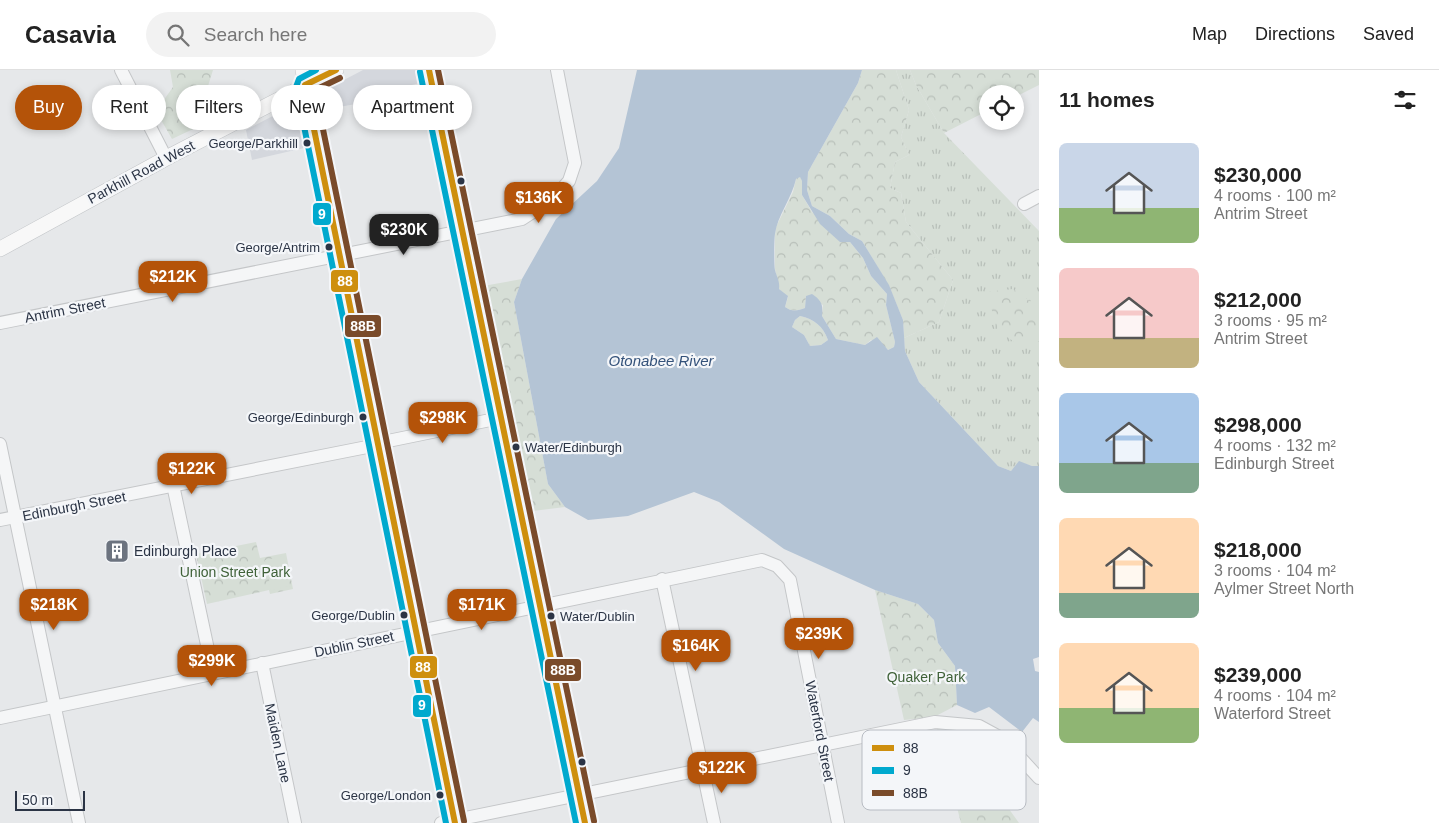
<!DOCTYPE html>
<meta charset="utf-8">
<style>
:root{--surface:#fff;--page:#f2f2f2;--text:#222;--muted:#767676;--line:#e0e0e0;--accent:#b45309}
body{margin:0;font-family:Helvetica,sans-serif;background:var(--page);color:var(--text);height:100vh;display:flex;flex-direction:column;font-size:19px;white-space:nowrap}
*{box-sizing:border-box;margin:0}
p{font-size:16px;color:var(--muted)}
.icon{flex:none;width:28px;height:28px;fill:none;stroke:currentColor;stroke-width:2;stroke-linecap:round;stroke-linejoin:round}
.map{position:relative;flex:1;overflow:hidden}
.details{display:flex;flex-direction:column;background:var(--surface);width:400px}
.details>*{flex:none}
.guide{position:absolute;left:15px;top:15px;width:475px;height:45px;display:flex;gap:10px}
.controls{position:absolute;left:979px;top:15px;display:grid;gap:10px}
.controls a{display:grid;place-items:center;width:45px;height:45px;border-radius:50%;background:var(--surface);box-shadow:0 2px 8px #0003;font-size:25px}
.scale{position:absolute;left:15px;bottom:12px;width:70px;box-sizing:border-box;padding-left:5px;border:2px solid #2b3445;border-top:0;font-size:14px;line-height:18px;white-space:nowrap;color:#2b3445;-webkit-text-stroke:4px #f4f6f9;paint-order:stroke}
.price{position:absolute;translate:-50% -42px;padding:0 11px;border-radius:10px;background:var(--accent);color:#fff;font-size:16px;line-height:32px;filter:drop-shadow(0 1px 2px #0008)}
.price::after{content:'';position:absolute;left:50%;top:30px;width:15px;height:11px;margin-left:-8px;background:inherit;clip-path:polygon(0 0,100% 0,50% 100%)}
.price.selected{background:#222;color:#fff}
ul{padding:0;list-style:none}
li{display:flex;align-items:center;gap:15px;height:125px;padding:0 20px}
li span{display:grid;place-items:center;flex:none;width:140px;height:100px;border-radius:8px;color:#555}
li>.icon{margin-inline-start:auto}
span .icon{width:60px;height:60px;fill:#fffc;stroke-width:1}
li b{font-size:21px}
h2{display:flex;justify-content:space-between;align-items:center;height:60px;padding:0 20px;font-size:21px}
.pill{padding:0 18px;border-radius:22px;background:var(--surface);box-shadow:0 2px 8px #0003;font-size:18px;line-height:45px}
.pill.selected{background:var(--accent);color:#fff}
header{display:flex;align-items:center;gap:30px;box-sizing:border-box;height:70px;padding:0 25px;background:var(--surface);border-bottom:1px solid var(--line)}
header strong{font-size:24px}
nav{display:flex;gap:28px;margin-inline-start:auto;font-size:18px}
.search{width:350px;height:45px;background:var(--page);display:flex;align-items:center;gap:12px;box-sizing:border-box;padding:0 18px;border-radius:28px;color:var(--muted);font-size:19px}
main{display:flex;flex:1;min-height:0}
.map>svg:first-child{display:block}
.built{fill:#d4d7dd}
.grass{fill:url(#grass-tufts)}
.forest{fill:url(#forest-crowns)}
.pitch{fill:#d6ded6}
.water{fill:#b4c4d5;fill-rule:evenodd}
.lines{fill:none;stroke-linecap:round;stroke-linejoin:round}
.minor-casing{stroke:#c4c6c8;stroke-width:14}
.major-casing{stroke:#c2c5c8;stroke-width:16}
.minor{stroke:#f5f6f7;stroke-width:12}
.major{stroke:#f8f8f8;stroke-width:15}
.bus-1-casing{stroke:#f4f6f9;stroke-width:10}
.bus-2-casing{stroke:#f4f6f9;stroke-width:10}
.bus-3-casing{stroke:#f4f6f9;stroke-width:10}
.bus-1{stroke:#ce8f0e;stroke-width:6}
.bus-2{stroke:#00a9ce;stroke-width:6}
.bus-3{stroke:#7a4b2a;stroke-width:6}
.bus-dot{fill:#2b3445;stroke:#f4f6f9;stroke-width:2}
.labels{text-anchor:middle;stroke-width:4.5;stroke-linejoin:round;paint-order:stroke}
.bus-label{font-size:13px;fill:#2b3445;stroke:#f4f6f9;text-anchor:end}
.street-label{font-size:14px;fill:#2b3445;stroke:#f4f6f9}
.poi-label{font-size:14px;fill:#2b3445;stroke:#f4f6f9;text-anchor:start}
.park-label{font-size:14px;fill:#3f6138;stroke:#f4f6f9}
.water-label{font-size:15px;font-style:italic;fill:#34527a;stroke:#f4f6f9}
.key{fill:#f4f6f9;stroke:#b8bcc3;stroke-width:1}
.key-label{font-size:14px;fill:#2b3445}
.line-badge{stroke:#f4f6f9;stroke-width:2}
.badge-label{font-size:14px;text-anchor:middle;font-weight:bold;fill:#fff}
</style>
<header>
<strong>Casavia</strong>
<div class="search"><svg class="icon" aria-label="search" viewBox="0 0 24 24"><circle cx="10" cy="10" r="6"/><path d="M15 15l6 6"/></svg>Search here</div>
<nav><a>Map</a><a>Directions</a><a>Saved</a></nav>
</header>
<main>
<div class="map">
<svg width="1039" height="753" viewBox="0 0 1039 753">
<defs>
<pattern id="grass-tufts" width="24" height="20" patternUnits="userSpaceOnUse" patternTransform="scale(1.25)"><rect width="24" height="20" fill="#d6ded6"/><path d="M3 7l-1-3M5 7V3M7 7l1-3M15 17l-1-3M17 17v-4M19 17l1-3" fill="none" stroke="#b8bfb9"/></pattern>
<pattern id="forest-crowns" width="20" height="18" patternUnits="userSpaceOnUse" patternTransform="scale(1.25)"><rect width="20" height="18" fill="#d6ded6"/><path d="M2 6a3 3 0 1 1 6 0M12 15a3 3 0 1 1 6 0" fill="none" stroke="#b8bfb9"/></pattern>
</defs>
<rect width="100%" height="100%" fill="#e6e8ea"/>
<g class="built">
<polygon points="363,0 416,0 420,13 371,25 372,31 323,40 319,23"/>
<polygon points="294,35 304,78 252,90 246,60"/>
</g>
<polygon class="grass" points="896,0 910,0 916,15 944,63 1039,161 1039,396 1032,396 1019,392 1011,401 998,396 919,312 905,281 904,268 939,252 953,210 906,152 901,123 890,118 895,92 909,85 901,67 909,40"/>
<g class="forest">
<polygon points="170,0 213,0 204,29 210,51 172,69 156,41 173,17"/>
<polygon points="862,0 896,0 909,40 901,67 909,85 895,92 890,118 901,123 906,152 953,210 939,252 904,268 903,250 889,216 862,171 849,164 830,146 812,136 807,120 808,102 858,13"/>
<polygon points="910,0 1039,0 1039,15 1015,27 1015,24 988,24 987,41 944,63 916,15"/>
<path d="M800,106L802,111V125L812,142L850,172L863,188L871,206L887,224L886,235L895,272L894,277L888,280L884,276L871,270L865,275L836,269L822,246L823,235L806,226L805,238C797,241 792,242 785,237L788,227L779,219L775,199V166L776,157L793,122L796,109Z"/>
<polygon points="522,209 514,232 548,414 565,437 525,442 483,216"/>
<polygon points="1013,219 1034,234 1039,235 1039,271 1014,272 998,259 986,222"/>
<path d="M800,246C814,249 823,256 828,270L821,275L810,276L804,265L792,257L795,250Z"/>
<polygon points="256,472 260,488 286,483 293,519 270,524 269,520 207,534 196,484"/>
<polygon points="875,520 918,534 934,550 938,573 955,596 957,635 934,647 904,650"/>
<polygon points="937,659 976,665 994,682 990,713 1019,753 961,753"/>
</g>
<polygon class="pitch" points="284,486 290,516 271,520 265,490"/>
<path class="water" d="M637,0H862L858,13L808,102L807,120L812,136L830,146L849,164L862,171L889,215L903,250L905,281L919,312L998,396L1011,401L1019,391L1032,396H1039V587L1033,589L1035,601L1039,602V652L1033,648L1022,662L989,637L975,643L957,635L955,596L938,573L934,550L918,534L875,520L784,479L719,432L694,422L628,446L588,450L565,437L548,414L514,232L522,209L556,149L597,111L619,78ZM800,107L802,111V125L820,154L840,172H850L863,188L871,206L887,224L886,235L895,272L894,277L888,280L877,267L865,275L836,269L822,246C823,234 822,231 812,224L806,226L805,238C797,241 792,242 785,237L788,226L779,219C780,211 777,208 775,200C774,196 774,170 775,164C777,146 792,128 796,109ZM800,246C814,249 823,256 828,270L821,275L810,276L804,265L792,257L795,250Z"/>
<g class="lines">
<g class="minor-casing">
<g id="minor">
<polyline points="121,0 166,88"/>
<polyline points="1024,134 1039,126"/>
<polyline points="0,253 522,149 554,128 569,111 575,93 557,0"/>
<polyline points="0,374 79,753"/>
<polyline points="173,415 213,603"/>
<polyline points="0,450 367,377 388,371 500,348"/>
<polyline points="662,509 714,753"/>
<polyline points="262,593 295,753"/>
<polyline points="0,648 762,490 777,496 790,510 838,753"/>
<polyline points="441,753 935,652 979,656 1003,669 1039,708"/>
</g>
</g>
<g class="major-casing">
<g id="major">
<polyline points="303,0 455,753"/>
<polyline points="429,0 463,161 500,348 540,535 585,753"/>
<polyline points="0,179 172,85 336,0"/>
</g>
</g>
<use href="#minor" class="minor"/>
<use href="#major" class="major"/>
<g class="bus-1-casing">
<g id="bus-1">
<polyline points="336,0 305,15 455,753"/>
<polyline points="429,0 585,753"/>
</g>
</g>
<g class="bus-2-casing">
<g id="bus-2">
<polyline points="316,0 299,9 296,17 446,753"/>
<polyline points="420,2 576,753"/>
</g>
</g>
<g class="bus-3-casing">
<g id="bus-3">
<polyline points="438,0 594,751"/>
<polyline points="340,8 315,20 464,751"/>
</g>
</g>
<use href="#bus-1" class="bus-1"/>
<use href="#bus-2" class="bus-2"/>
<use href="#bus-3" class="bus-3"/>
</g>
<defs>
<g id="building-square" transform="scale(1.25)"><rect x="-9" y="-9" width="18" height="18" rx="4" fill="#6c737f" stroke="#f4f6f9"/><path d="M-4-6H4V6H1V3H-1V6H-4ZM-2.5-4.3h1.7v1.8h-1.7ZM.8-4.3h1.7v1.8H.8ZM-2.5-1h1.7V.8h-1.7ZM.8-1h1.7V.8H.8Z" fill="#fff"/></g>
</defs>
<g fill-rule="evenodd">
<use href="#building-square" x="117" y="481"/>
</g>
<g class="bus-dot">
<circle cx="307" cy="73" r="4.5"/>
<circle cx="461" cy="111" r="4.5"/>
<circle cx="329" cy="177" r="4.5"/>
<circle cx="363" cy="347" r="4.5"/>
<circle cx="516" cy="377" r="4.5"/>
<circle cx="404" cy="545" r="4.5"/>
<circle cx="551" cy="546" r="4.5"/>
<circle cx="582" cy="692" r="4.5"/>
<circle cx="440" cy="725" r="4.5"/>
</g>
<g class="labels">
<g class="bus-label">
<text x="298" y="78">George/Parkhill</text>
<text x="320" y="182">George/Antrim</text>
<text x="354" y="352">George/Edinburgh</text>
<text x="525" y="382" text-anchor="start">Water/Edinburgh</text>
<text x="395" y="550">George/Dublin</text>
<text x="560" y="551" text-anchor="start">Water/Dublin</text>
<text x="431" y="730">George/London</text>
</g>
<g class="street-label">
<text transform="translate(141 102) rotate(-28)" y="5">Parkhill Road West</text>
<text transform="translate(65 240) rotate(-11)" y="5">Antrim Street</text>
<text transform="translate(74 436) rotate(-11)" y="5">Edinburgh Street</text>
<text transform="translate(354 574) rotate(-12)" y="5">Dublin Street</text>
<text transform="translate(820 661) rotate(79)" y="5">Waterford Street</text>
<text transform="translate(278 673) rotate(78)" y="5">Maiden Lane</text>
</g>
<g class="poi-label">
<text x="134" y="486">Edinburgh Place</text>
</g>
<g class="park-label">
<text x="235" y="507">Union Street Park</text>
<text x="926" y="612">Quaker Park</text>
</g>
<g class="water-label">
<text x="661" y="296">Otonabee River</text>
</g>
</g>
<rect x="862" y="660" width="164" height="80" rx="8" class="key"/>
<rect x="872" y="675" width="22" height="6" fill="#ce8f0e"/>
<rect x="872" y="697" width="22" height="7" fill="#00a9ce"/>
<rect x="872" y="720" width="22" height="6" fill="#7a4b2a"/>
<g class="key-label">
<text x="903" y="683">88</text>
<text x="903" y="705">9</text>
<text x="903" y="728">88B</text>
</g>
<g class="line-badge">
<rect x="312" y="132" width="20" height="24" rx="5" fill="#00a9ce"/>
<rect x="330" y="199" width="29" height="24" rx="5" fill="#ce8f0e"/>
<rect x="344" y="244" width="38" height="24" rx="5" fill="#7a4b2a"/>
<rect x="409" y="585" width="29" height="24" rx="5" fill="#ce8f0e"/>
<rect x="544" y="588" width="38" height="24" rx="5" fill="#7a4b2a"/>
<rect x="412" y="624" width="20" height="24" rx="5" fill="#00a9ce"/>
</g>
<g class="badge-label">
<text x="322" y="149">9</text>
<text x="345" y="216">88</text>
<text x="363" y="261">88B</text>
<text x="423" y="602">88</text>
<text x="563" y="605">88B</text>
<text x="422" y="640">9</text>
</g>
</svg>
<div class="controls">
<a><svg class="icon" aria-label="locate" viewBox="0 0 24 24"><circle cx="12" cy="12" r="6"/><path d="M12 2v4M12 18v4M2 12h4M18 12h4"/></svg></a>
</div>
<div class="scale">50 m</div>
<b class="price" style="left:539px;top:154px">$136K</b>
<b class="price selected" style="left:404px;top:186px">$230K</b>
<b class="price" style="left:173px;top:233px">$212K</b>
<b class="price" style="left:443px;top:374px">$298K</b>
<b class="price" style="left:192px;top:425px">$122K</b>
<b class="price" style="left:54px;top:561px">$218K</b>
<b class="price" style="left:482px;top:561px">$171K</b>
<b class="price" style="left:819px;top:590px">$239K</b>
<b class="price" style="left:696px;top:602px">$164K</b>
<b class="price" style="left:212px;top:617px">$299K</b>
<b class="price" style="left:722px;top:724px">$122K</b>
<div class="guide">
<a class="pill selected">Buy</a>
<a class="pill">Rent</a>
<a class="pill">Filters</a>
<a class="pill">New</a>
<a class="pill">Apartment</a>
</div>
</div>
<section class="details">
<h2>11 homes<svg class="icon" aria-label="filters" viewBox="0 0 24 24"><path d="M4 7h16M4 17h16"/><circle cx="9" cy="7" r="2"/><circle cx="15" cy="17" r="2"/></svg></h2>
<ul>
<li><span style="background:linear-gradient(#c9d6e8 65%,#8fb573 0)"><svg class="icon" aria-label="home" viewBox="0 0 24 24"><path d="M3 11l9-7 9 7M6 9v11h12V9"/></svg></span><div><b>$230,000</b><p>4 rooms · 100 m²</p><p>Antrim Street</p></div></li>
<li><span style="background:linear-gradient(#f6c9c9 70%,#c2b280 0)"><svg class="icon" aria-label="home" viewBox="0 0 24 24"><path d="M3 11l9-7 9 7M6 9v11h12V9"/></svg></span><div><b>$212,000</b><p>3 rooms · 95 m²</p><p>Antrim Street</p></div></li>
<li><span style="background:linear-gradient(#a9c7e8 70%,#7fa58c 0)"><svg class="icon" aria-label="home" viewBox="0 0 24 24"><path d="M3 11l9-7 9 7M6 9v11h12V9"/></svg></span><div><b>$298,000</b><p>4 rooms · 132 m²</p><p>Edinburgh Street</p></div></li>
<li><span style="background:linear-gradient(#ffd9b3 75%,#7fa58c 0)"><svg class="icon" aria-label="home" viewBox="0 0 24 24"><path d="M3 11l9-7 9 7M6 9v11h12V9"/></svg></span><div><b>$218,000</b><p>3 rooms · 104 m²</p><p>Aylmer Street North</p></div></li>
<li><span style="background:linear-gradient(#ffd9b3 65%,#8fb573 0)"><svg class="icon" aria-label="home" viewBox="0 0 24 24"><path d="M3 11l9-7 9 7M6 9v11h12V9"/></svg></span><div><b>$239,000</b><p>4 rooms · 104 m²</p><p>Waterford Street</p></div></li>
</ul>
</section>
</main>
